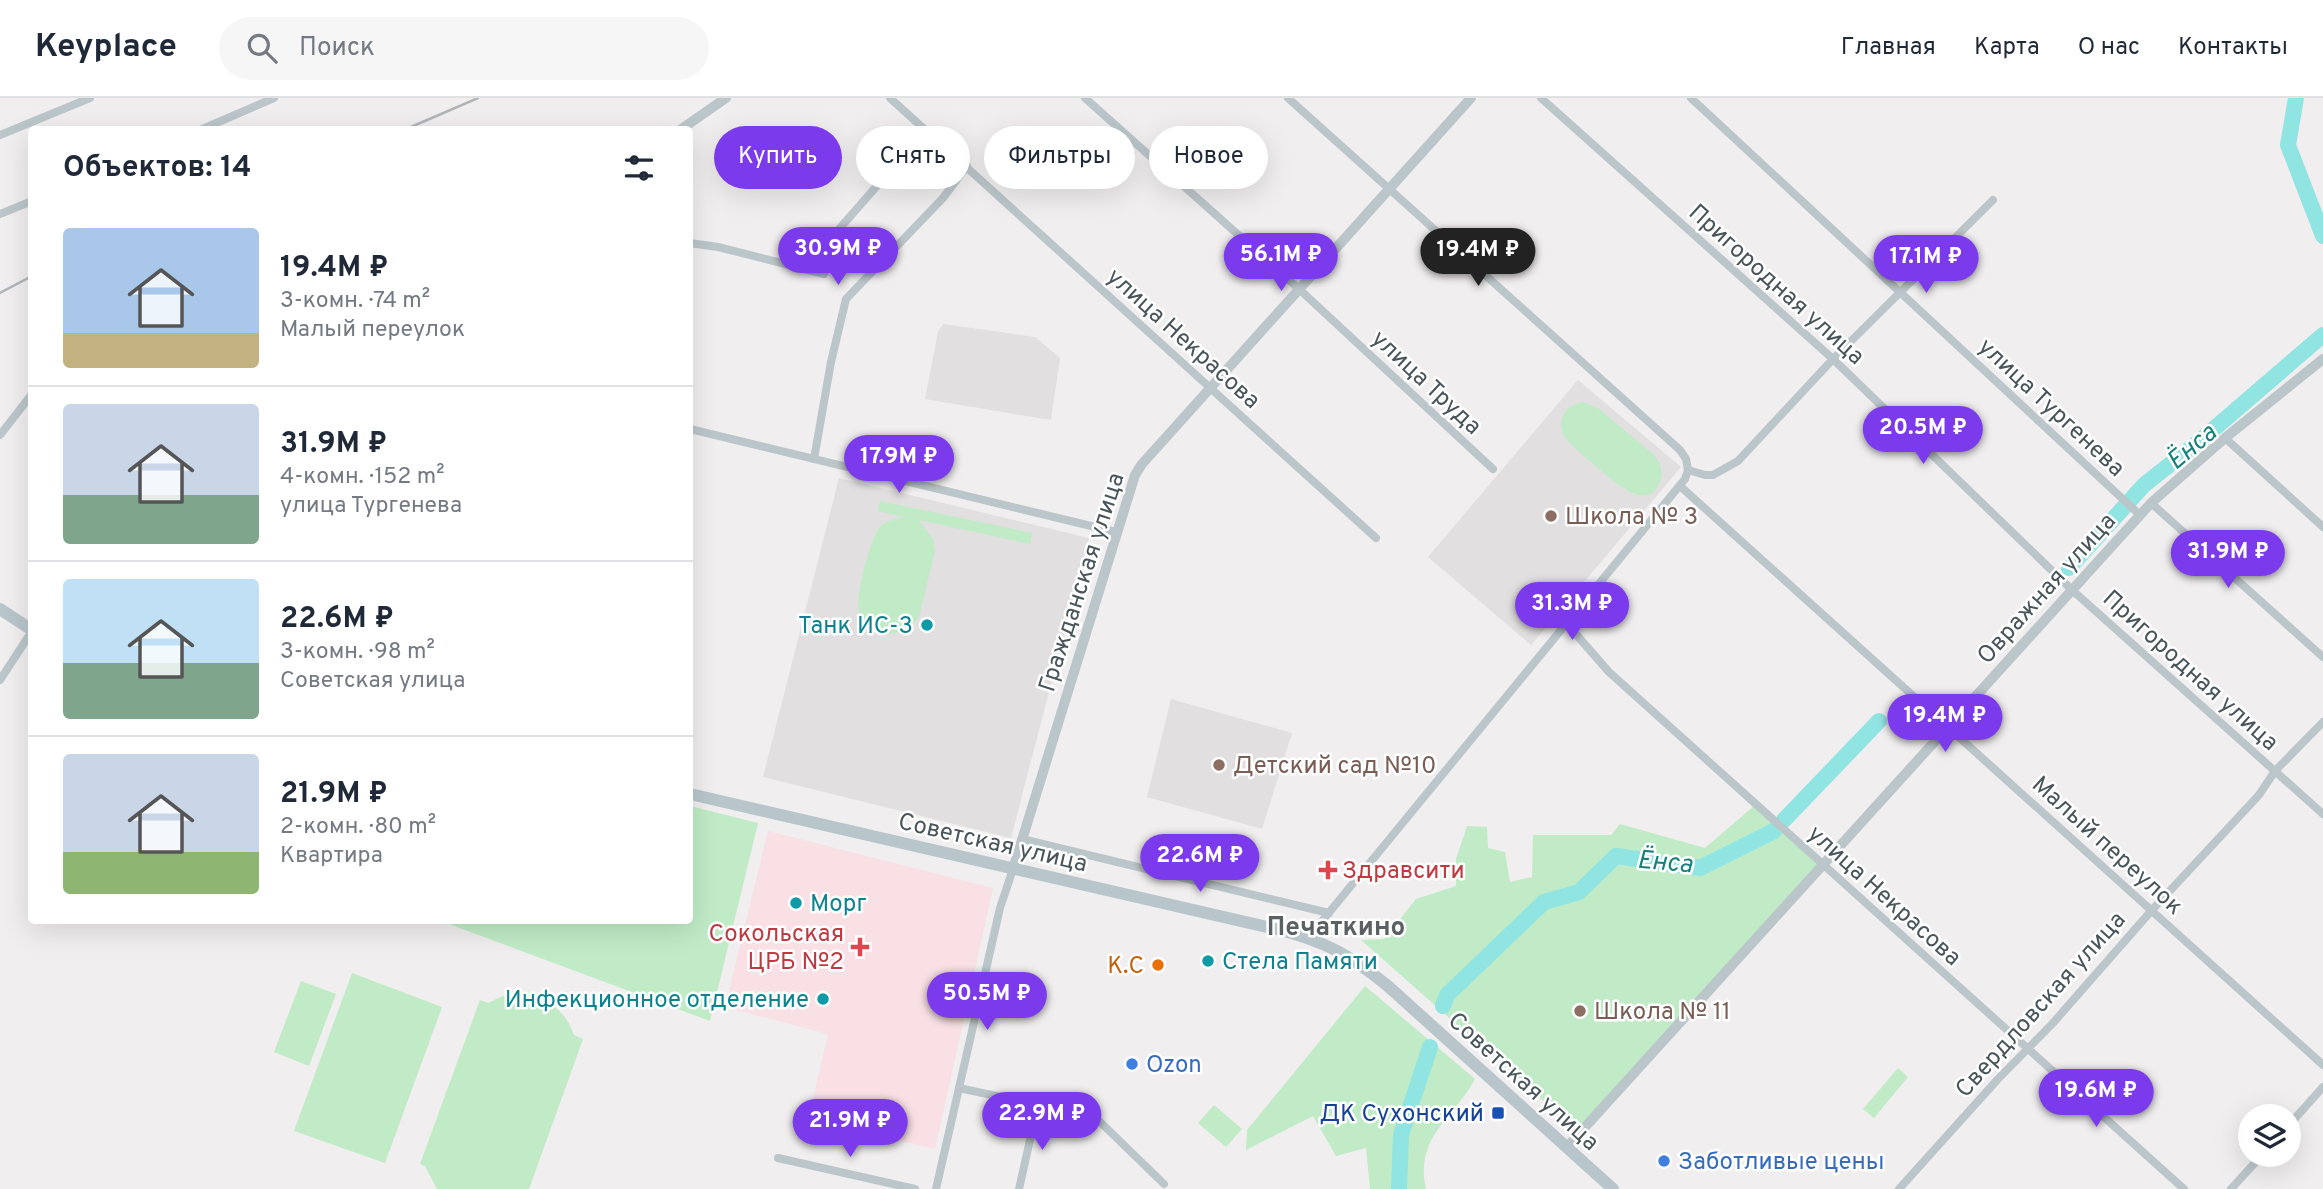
<!DOCTYPE html>
<html lang="ru">
<meta charset="utf-8">
<style>
:root{--surface:#fff;--page:#f6f6f7;--text:#1f2937;--muted:#747a83;--line:#e0e1e3;--accent:#7c3aed}
body{margin:0;font-family:Overpass,sans-serif;background:var(--page);color:var(--text);height:100vh;display:flex;flex-direction:column;font-size:26px;white-space:nowrap}
*{box-sizing:border-box;margin:0}
p{font-size:23px;color:var(--muted)}
.icon{flex:none;width:38px;height:38px;fill:none;stroke:currentColor;stroke-width:2;stroke-linecap:round;stroke-linejoin:round}
.map{position:relative;flex:1;overflow:hidden}
.panel{position:absolute;left:28px;top:28px;width:665px;height:798px;display:flex;flex-direction:column;background:var(--surface);border-radius:7px;box-shadow:0 7px 28px #0002}
.panel>*{flex:none}
.top-card{position:absolute;left:714px;top:28px;width:665px;height:63px;display:flex;gap:14px}
.tools{position:absolute;left:2238px;top:1006px;display:grid;gap:14px}
.tools a{display:grid;place-items:center;width:63px;height:63px;border-radius:50%;background:var(--surface);box-shadow:0 7px 28px #0002;font-size:35px}
.price{position:absolute;translate:-50% -60px;padding:0 16px;border-radius:24px;background:var(--accent);color:#fff;font-size:23px;line-height:46px;filter:drop-shadow(0 2px 4px #0008)}
.price::after{content:'';position:absolute;left:50%;top:42px;width:21px;height:16px;margin-left:-10px;background:inherit;clip-path:polygon(0 0,100% 0,50% 100%)}
.price.on{background:#222;color:#fff}
ul{padding:0;list-style:none}
li{display:flex;align-items:center;gap:21px;height:175px;padding:0 35px}
li+li{border-top:2px solid var(--line)}
li span{display:grid;place-items:center;flex:none;width:196px;height:140px;border-radius:7px;color:#555}
li>.icon{margin-inline-start:auto}
span .icon{width:84px;height:84px;fill:#fffc;stroke-width:1}
li b{font-size:30px}
h2{display:flex;justify-content:space-between;align-items:center;height:84px;padding:0 35px;font-size:30px}
.tag{padding:0 24px;border-radius:32px;background:var(--surface);box-shadow:0 7px 28px #0002;font-size:24px;line-height:63px}
.tag.on{background:var(--accent);color:#fff}
header{display:flex;align-items:center;gap:42px;box-sizing:border-box;height:98px;padding:0 35px;background:var(--surface);border-bottom:2px solid var(--line)}
header strong{font-size:33px}
nav{display:flex;gap:38px;margin-inline-start:auto;font-size:24px}
.search{width:490px;height:63px;background:var(--page);display:flex;align-items:center;gap:18px;box-sizing:border-box;padding:0 24px;border-radius:38px;color:var(--muted);font-size:26px}
.map>svg:first-child{display:block}
.education{fill:#e1dfe0}
.medical{fill:#f8e0e4}
.green{fill:#c0ebc6}
.lines{fill:none;stroke-linecap:round;stroke-linejoin:round}
.river{stroke:#90e4e2;stroke-width:16}
.minor{stroke:#bbc6ca;stroke-width:8}
.tertiary{stroke:#bbc6ca;stroke-width:10}
.secondary{stroke:#b8c6cb;stroke-width:12}
.rail{stroke:#b1b5b8;stroke-width:2.5}
.education-dot{fill:#8d6e63;stroke:#fff;stroke-width:2.5}
.culture-dot{fill:#0f9aa8;stroke:#fff;stroke-width:2.5}
.health-dot{fill:#e0444e;stroke:#fff;stroke-width:2.5}
.food-dot{fill:#e8710a;stroke:#fff;stroke-width:2.5}
.shop-dot{fill:#3f7fe0;stroke:#fff;stroke-width:2.5}
.transit-dot{fill:#1a4fb4;stroke:#fff;stroke-width:2.5}
.labels{text-anchor:middle;stroke-width:5;stroke-linejoin:round;paint-order:stroke}
.street-label{font-size:24px;fill:#48555a;stroke:#fff}
.education-label{font-size:24px;fill:#785e54;stroke:#fff;text-anchor:start}
.culture-label{font-size:24px;fill:#0d838f;stroke:#fff;text-anchor:end}
.health-label{font-size:24px;fill:#be3a42;stroke:#fff;text-anchor:start}
.food-label{font-size:24px;fill:#c56008;stroke:#fff;text-anchor:end}
.shop-label{font-size:24px;fill:#366cbe;stroke:#fff;text-anchor:start}
.transit-label{font-size:24px;fill:#164399;stroke:#fff;text-anchor:end}
.water-label{font-size:26px;font-style:italic;fill:#17817e;stroke:#fff}
.neighbourhood-label{font-size:26px;font-weight:bold;fill:#5b6062;stroke:#fff}
</style>
<header>
<strong>Keyplace</strong>
<div class="search"><svg class="icon" aria-label="search" viewBox="0 0 24 24"><circle cx="10" cy="10" r="6"/><path d="M15 15l6 6"/></svg>Поиск</div>
<nav><a>Главная</a><a>Карта</a><a>О нас</a><a>Контакты</a></nav>
</header>
<div class="map">
<svg width="2323" height="1091" viewBox="0 0 2323 1091">
<rect width="100%" height="100%" fill="#f0eeef"/>
<g class="education">
<polygon points="943,226 1035,239 1060,260 1051,322 925,301 938,234"/>
<polygon points="1578,282 1681,369 1531,547 1428,459"/>
<polygon points="839,380 1089,440 1011,740 763,679"/>
<polygon points="1171,601 1292,635 1262,731 1147,699"/>
</g>
<polygon class="medical" points="768,733 993,790 935,1051 808,1022 828,936 725,909"/>
<g class="green">
<path d="M1583,304L1598,310L1654,357L1660,366L1662,377C1652,420 1615,384 1598,370C1587,360 1575,351 1565,340C1556,323 1564,307 1583,304Z"/>
<path d="M880,403L1032,435L1030,446L919,422L933,441L935,453L919,519C902,541 870,543 859,513C855,499 870,442 879,430C885,423 894,421 903,419L878,413Z"/>
<polygon points="1755,707 1824,767 1580,1035 1361,842 1384,841 1416,801 1456,788 1456,761 1467,728 1487,729 1488,750 1505,754 1510,784 1532,779 1533,737 1611,737 1620,726 1705,750"/>
<polygon points="690,708 758,725 710,923 441,823 690,822"/>
<polygon points="352,875 442,909 385,1065 294,1033"/>
<polygon points="301,883 336,896 309,968 274,954"/>
<path d="M1365,888L1475,981C1454,1021 1414,1038 1426,1091H1370L1366,1050L1336,1058L1313,1018L1246,1052L1247,1032Z"/>
<path d="M517,895C544,898 565,910 574,937L583,941L529,1091H437L425,1068L420,1066L480,902L488,905L505,897Z"/>
<polygon points="1898,970 1908,979 1874,1020 1863,1011"/>
<polygon points="1214,1007 1242,1031 1226,1049 1198,1025"/>
</g>
<g class="lines">
<g class="river">
<polyline points="2296,0 2288,47 2323,138"/>
<polyline points="2069,470 2144,387 2202,341 2323,237"/>
<polyline points="1784,722 1879,623"/>
<polyline points="1443,908 1447,897 1544,804 1579,794 1616,758 1700,770 1774,733"/>
<polyline points="1399,1091 1401,1037 1430,949"/>
</g>
<g class="minor">
<polyline points="890,0 1376,440"/>
<polyline points="1085,0 1299,191 1493,371"/>
<polyline points="1288,0 1680,352 1686,361 1688,372"/>
<polyline points="1541,0 1833,261 2072,492 2323,716"/>
<polyline points="1691,0 2140,417"/>
<polyline points="200,32 274,0"/>
<polyline points="0,37 90,0"/>
<polyline points="0,116 32,103"/>
<polyline points="690,145 718,149 824,176"/>
<polyline points="804,171 926,32"/>
<polyline points="690,331 1116,434"/>
<polyline points="0,337 32,296"/>
<polyline points="2225,340 2323,429"/>
<polyline points="814,361 831,264 846,201 943,100 967,68"/>
<polyline points="1680,388 2323,967"/>
<polyline points="2151,405 2323,559"/>
<polyline points="1567,526 1609,574 2184,1091"/>
<polyline points="0,582 32,533"/>
<polyline points="1022,741 1329,815"/>
<polyline points="1309,839 1685,381 1688,372 1705,377 1713,377 1738,363 1833,261 1993,102"/>
<polyline points="959,990 1095,1019 1164,1086"/>
<polyline points="2289,1027 2323,989"/>
<polyline points="778,1060 915,1091"/>
<polyline points="936,1091 1000,810 1013,771"/>
<polyline points="1019,1091 1034,1024 1040,1009"/>
<polyline points="1899,1091 1998,981 2053,925 2152,812 2259,697 2275,673 2323,624"/>
<polyline points="2231,1091 2262,1057"/>
</g>
<g class="tertiary">
<polyline points="680,32 726,0"/>
<polyline points="1013,771 1135,377 1142,366 1471,0"/>
<polyline points="1567,1049 2151,405 2225,340 2323,261"/>
</g>
<g class="secondary">
<polyline points="0,511 32,532"/>
<path d="M690,696L1276,831C1325,843 1350,857 1389,889L1613,1091"/>
</g>
<g class="rail">
<polyline points="404,32 478,0"/>
<polyline points="0,195 32,178"/>
</g>
</g>
<g class="education-dot">
<circle cx="1551" cy="418" r="7"/>
<circle cx="1219" cy="667" r="7"/>
<circle cx="1580" cy="913" r="7"/>
</g>
<g class="culture-dot">
<circle cx="927" cy="527" r="7"/>
<circle cx="796" cy="805" r="7"/>
<circle cx="1208" cy="863" r="7"/>
<circle cx="823" cy="901" r="7"/>
</g>
<g class="health-dot">
<path d="M1324.5 761.5h7v7h7v7h-7v7h-7v-7h-7v-7h7z"/>
<path d="M856.5 838.5h7v7h7v7h-7v7h-7v-7h-7v-7h7z"/>
</g>
<circle class="food-dot" cx="1158" cy="867" r="7"/>
<g class="shop-dot">
<circle cx="1132" cy="966" r="7"/>
<circle cx="1664" cy="1063" r="7"/>
</g>
<rect class="transit-dot" x="1491" y="1008" width="14" height="14" rx="3.5"/>
<g class="labels">
<g class="street-label">
<text transform="translate(1777 186) rotate(42)" y="8">Пригородная улица</text>
<text transform="translate(1184 240) rotate(42)" y="8">улица Некрасова</text>
<text transform="translate(1427 284) rotate(43)" y="8">улица Труда</text>
<text transform="translate(2052 309) rotate(43)" y="8">улица Тургенева</text>
<text transform="translate(1081 484) rotate(-72)" y="8">Гражданская улица</text>
<text transform="translate(2046 490) rotate(-48)" y="8">Овражная улица</text>
<text transform="translate(2191 572) rotate(42)" y="8">Пригородная улица</text>
<text transform="translate(993 744) rotate(13)" y="8">Советская улица</text>
<text transform="translate(2108 747) rotate(42)" y="8">Малый переулок</text>
<text transform="translate(1885 797) rotate(42)" y="8">улица Некрасова</text>
<text transform="translate(2040 906) rotate(-48)" y="8">Свердловская улица</text>
<text transform="translate(1524 983) rotate(42)" y="8">Советская улица</text>
</g>
<g class="education-label">
<text x="1565" y="426">Школа № 3</text>
<text x="1233" y="675">Детский сад №10</text>
<text x="1594" y="921">Школа № 11</text>
</g>
<g class="culture-label">
<text x="913" y="535">Танк ИС-3</text>
<text x="810" y="813" text-anchor="start">Морг</text>
<text x="1222" y="871" text-anchor="start">Стела Памяти</text>
<text x="809" y="909">Инфекционное отделение</text>
</g>
<g class="health-label">
<text x="1342" y="780">Здравсити</text>
<text x="844" y="843" text-anchor="end">Сокольская<tspan x="844" dy="28">ЦРБ №2</tspan></text>
</g>
<g class="food-label">
<text x="1144" y="875">К.С</text>
</g>
<g class="shop-label">
<text x="1146" y="974">Ozon</text>
<text x="1678" y="1071">Заботливые цены</text>
</g>
<g class="transit-label">
<text x="1484" y="1023">ДК Сухонский</text>
</g>
<g class="water-label">
<text transform="translate(2191 348) rotate(-40)" y="9">Ёнса</text>
<text transform="translate(1665 763) rotate(5)" y="9">Ёнса</text>
</g>
<g class="neighbourhood-label">
<text x="1336" y="837">Печаткино</text>
</g>
</g>
</svg>
<div class="tools">
<a><svg class="icon" aria-label="layers" viewBox="0 0 24 24"><path d="M12 4l9 5-9 5-9-5zM3 14l9 5 9-5"/></svg></a>
</div>
<b class="price" style="left:838px;top:189px">30.9M ₽</b>
<b class="price on" style="left:1478px;top:190px">19.4M ₽</b>
<b class="price" style="left:1281px;top:195px">56.1M ₽</b>
<b class="price" style="left:1926px;top:197px">17.1M ₽</b>
<b class="price" style="left:1923px;top:368px">20.5M ₽</b>
<b class="price" style="left:899px;top:397px">17.9M ₽</b>
<b class="price" style="left:2228px;top:492px">31.9M ₽</b>
<b class="price" style="left:1572px;top:544px">31.3M ₽</b>
<b class="price" style="left:1945px;top:656px">19.4M ₽</b>
<b class="price" style="left:1200px;top:796px">22.6M ₽</b>
<b class="price" style="left:987px;top:934px">50.5M ₽</b>
<b class="price" style="left:2096px;top:1031px">19.6M ₽</b>
<b class="price" style="left:1042px;top:1054px">22.9M ₽</b>
<b class="price" style="left:850px;top:1061px">21.9M ₽</b>
<div class="top-card">
<a class="tag on">Купить</a>
<a class="tag">Снять</a>
<a class="tag">Фильтры</a>
<a class="tag">Новое</a>
</div>
<section class="panel">
<h2>Объектов: 14<svg class="icon" aria-label="filters" viewBox="0 0 24 24"><path d="M4 7h16M4 17h16"/><circle cx="9" cy="7" r="2"/><circle cx="15" cy="17" r="2"/></svg></h2>
<ul>
<li><span style="background:linear-gradient(#a9c7e8 75%,#c2b280 0)"><svg class="icon" aria-label="home" viewBox="0 0 24 24"><path d="M3 11l9-7 9 7M6 9v11h12V9"/></svg></span><div><b>19.4M ₽</b><p>3-комн. · 74 m²</p><p>Малый переулок</p></div></li>
<li><span style="background:linear-gradient(#c9d6e8 65%,#7fa58c 0)"><svg class="icon" aria-label="home" viewBox="0 0 24 24"><path d="M3 11l9-7 9 7M6 9v11h12V9"/></svg></span><div><b>31.9M ₽</b><p>4-комн. · 152 m²</p><p>улица Тургенева</p></div></li>
<li><span style="background:linear-gradient(#bfe0f5 60%,#7fa58c 0)"><svg class="icon" aria-label="home" viewBox="0 0 24 24"><path d="M3 11l9-7 9 7M6 9v11h12V9"/></svg></span><div><b>22.6M ₽</b><p>3-комн. · 98 m²</p><p>Советская улица</p></div></li>
<li><span style="background:linear-gradient(#c9d6e8 70%,#8fb573 0)"><svg class="icon" aria-label="home" viewBox="0 0 24 24"><path d="M3 11l9-7 9 7M6 9v11h12V9"/></svg></span><div><b>21.9M ₽</b><p>2-комн. · 80 m²</p><p>Квартира</p></div></li>
</ul>
</section>
</div>
